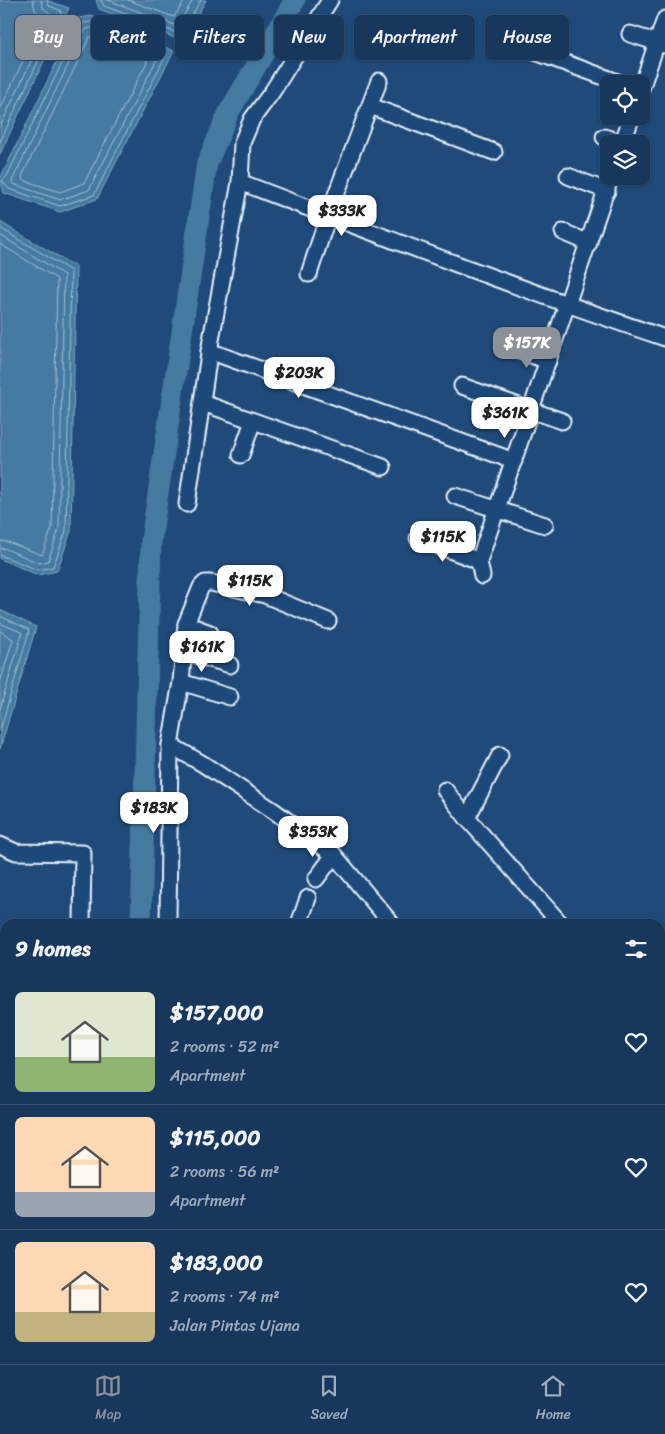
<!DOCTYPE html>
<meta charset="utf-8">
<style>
:root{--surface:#17385c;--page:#203f62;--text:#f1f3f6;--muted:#9eacbb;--line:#365272;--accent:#8c9099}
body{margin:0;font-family:Sriracha,sans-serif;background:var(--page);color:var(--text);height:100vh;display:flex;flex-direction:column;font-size:19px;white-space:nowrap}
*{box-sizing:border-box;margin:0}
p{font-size:16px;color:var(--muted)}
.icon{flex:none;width:28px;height:28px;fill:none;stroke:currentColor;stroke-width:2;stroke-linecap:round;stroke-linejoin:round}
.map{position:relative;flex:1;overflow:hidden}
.sheet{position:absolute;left:0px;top:919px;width:665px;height:446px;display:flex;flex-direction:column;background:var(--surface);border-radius:15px 15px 0 0;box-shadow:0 1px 4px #0004,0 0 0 1px var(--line)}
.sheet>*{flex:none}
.hud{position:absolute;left:15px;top:15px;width:635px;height:45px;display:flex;gap:10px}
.buttons{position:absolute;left:600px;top:75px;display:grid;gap:10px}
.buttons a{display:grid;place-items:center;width:50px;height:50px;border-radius:8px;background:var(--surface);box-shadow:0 1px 4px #0004,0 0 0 1px var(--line);font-size:25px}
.price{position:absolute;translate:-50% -42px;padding:0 11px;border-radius:10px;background:#fff;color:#222;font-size:16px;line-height:32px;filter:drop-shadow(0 1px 2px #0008)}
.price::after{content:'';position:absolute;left:50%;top:30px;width:15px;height:11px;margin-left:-8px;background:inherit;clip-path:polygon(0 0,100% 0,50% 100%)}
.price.active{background:var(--accent);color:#fff}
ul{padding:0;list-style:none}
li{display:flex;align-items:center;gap:15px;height:125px;padding:0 15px}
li+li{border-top:1px solid var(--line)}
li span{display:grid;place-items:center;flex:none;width:140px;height:100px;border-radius:8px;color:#555}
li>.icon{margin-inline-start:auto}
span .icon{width:60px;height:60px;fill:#fffc;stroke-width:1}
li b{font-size:21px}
h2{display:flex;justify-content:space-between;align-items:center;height:60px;padding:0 15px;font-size:21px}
.chip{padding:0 18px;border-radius:8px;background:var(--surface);box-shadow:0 1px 4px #0004,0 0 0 1px var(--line);font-size:18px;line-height:45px}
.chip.active{background:var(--accent);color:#fff}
.tabs{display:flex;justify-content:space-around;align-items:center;height:70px;border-top:1px solid var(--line);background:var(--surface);font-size:14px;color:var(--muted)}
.tabs a{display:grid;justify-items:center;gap:2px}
.tabs .active{color:var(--accent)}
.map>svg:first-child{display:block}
.water{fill:#447aa1;stroke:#86aac4}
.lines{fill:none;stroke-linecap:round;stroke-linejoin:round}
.shore{stroke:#a6c1d5;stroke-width:1}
.river{stroke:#447aa1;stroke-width:21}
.minor-casing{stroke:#e8f1f8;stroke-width:19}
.minor{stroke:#1f4a7a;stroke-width:15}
</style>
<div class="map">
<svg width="665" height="1364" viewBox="0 0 665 1364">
<rect width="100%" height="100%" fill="#1f4a7a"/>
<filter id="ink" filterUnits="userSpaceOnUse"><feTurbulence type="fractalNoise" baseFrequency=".02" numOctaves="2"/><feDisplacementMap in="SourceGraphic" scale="10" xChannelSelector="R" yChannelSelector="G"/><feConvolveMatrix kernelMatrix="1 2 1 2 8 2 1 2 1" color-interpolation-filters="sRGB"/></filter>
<g filter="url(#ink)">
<g class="water">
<polygon points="0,0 46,0 69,8 0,154"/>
<polygon points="96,0 206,0 183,41 99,9"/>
<polygon points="92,16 174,51 97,199 60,212 4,193 0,179 78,18"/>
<polygon points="0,222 76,267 71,531 57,571 38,575 0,559"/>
<polygon points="0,610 36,627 0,749"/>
<polygon points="5,1170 5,1238 0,1237 0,1171"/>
</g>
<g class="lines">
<g class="shore">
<polyline points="101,0 104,6 180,34 201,0"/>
<polyline points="108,0 177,26 193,0"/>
<polyline points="128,0 174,17 185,0"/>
<polygon points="92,22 165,52 166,55 94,195 60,206 9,189 2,181 7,176 81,24"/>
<polygon points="91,28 156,56 157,59 89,190 60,200 13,184 12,181 85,30"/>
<polygon points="90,37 93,37 146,59 147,62 84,183 60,192 23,180 22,177"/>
<polyline points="0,110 42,20 35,10 33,0"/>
<polyline points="0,127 52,17 51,14 43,8 41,0"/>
<polyline points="0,142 61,13 60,10 49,6 47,0"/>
<polyline points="0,228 71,271 66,531 53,567 38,570 0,555"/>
<polyline points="0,235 64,275 59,529 48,561 39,563 6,549 0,548"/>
<polyline points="0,244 57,279 52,528 42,555 8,542 0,541"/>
<polyline points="0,616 28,629 29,631 0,731"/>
<polyline points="0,623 21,632 22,634 0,709"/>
<polyline points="0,631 13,639 0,683"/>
</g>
<polyline class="river" points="141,924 151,541 207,163 229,112 295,0"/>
<g class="minor-casing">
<g id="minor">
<polyline points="630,34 665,45"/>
<polyline points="530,50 623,84"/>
<polyline points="641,89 665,19"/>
<polyline points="370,106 494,152"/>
<polyline points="604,137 623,143"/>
<polyline points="622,144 632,116"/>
<polyline points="568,176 607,191"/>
<path d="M240,182C381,236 522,290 665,338"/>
<polyline points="563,232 589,243"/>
<polyline points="309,274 328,216 379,81"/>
<polyline points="517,350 548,361"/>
<polyline points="209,351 514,461"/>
<polyline points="462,386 562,421"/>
<polyline points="203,403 383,467"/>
<polyline points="241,455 253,421"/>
<polyline points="455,496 545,525"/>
<polyline points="187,504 211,340 240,182 242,143 252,119 272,92 330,0"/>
<polyline points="418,538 479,561"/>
<polyline points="482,576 479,561 611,176"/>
<polyline points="328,621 265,595 211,583 205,583 201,587 186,624 181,682 170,745 203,764 274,811 334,855 392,924"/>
<polyline points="186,624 210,633"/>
<polyline points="183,651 230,665"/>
<polyline points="181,682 230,697"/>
<polyline points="445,790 467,818 561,924"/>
<polyline points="467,818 500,755"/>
<polyline points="0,845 16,852 83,853 82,924"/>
<polyline points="316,879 334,855"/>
<polyline points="168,924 170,745"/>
<polyline points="299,924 308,898"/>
<polyline points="660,1025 665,1021"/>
<polyline points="0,1064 5,1066"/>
<polyline points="0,1118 5,1118"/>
<polyline points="0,1330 5,1326"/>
<polyline points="644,1360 644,1364"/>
</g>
</g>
<use href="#minor" class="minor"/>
</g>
</g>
</svg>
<div class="buttons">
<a><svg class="icon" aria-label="locate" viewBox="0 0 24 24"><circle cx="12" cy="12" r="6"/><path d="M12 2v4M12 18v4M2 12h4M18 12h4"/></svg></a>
<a><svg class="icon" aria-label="layers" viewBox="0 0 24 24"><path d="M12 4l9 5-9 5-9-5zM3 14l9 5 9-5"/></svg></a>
</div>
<b class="price" style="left:342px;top:237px">$333K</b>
<b class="price active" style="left:527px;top:369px">$157K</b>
<b class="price" style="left:299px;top:399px">$203K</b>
<b class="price" style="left:505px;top:439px">$361K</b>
<b class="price" style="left:443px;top:563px">$115K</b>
<b class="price" style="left:250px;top:607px">$115K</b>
<b class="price" style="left:202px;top:673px">$161K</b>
<b class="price" style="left:154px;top:834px">$183K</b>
<b class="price" style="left:313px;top:858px">$353K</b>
<div class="hud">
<a class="chip active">Buy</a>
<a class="chip">Rent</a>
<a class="chip">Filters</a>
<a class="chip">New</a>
<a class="chip">Apartment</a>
<a class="chip">House</a>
</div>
<section class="sheet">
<h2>9 homes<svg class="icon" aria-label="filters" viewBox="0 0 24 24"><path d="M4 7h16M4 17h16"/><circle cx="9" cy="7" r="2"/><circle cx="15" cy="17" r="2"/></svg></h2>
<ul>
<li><span style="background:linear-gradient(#dfe7d0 65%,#8fb573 0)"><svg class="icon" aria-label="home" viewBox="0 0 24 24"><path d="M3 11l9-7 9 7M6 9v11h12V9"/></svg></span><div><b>$157,000</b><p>2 rooms · 52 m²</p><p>Apartment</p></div><svg class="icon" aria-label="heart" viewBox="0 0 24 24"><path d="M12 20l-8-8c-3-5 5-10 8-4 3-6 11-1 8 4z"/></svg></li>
<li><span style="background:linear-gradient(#ffd9b3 75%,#9aa5b1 0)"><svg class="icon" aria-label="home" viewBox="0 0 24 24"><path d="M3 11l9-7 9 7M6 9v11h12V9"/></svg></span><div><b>$115,000</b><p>2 rooms · 56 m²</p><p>Apartment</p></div><svg class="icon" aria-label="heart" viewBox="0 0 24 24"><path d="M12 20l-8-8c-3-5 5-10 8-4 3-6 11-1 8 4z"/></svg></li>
<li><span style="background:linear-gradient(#ffd9b3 70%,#c2b280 0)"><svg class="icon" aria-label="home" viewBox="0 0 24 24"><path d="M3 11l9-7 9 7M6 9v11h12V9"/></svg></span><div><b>$183,000</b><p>2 rooms · 74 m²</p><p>Jalan Pintas Ujana</p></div><svg class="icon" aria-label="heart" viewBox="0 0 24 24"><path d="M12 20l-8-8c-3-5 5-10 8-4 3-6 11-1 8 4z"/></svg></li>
</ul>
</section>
</div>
<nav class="tabs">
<a class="active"><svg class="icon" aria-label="map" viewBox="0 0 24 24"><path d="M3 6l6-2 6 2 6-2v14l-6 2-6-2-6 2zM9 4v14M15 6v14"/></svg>Map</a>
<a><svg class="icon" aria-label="saved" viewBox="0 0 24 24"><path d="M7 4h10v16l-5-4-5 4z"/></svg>Saved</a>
<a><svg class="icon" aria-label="home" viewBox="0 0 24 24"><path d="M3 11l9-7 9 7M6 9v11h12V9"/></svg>Home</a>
</nav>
